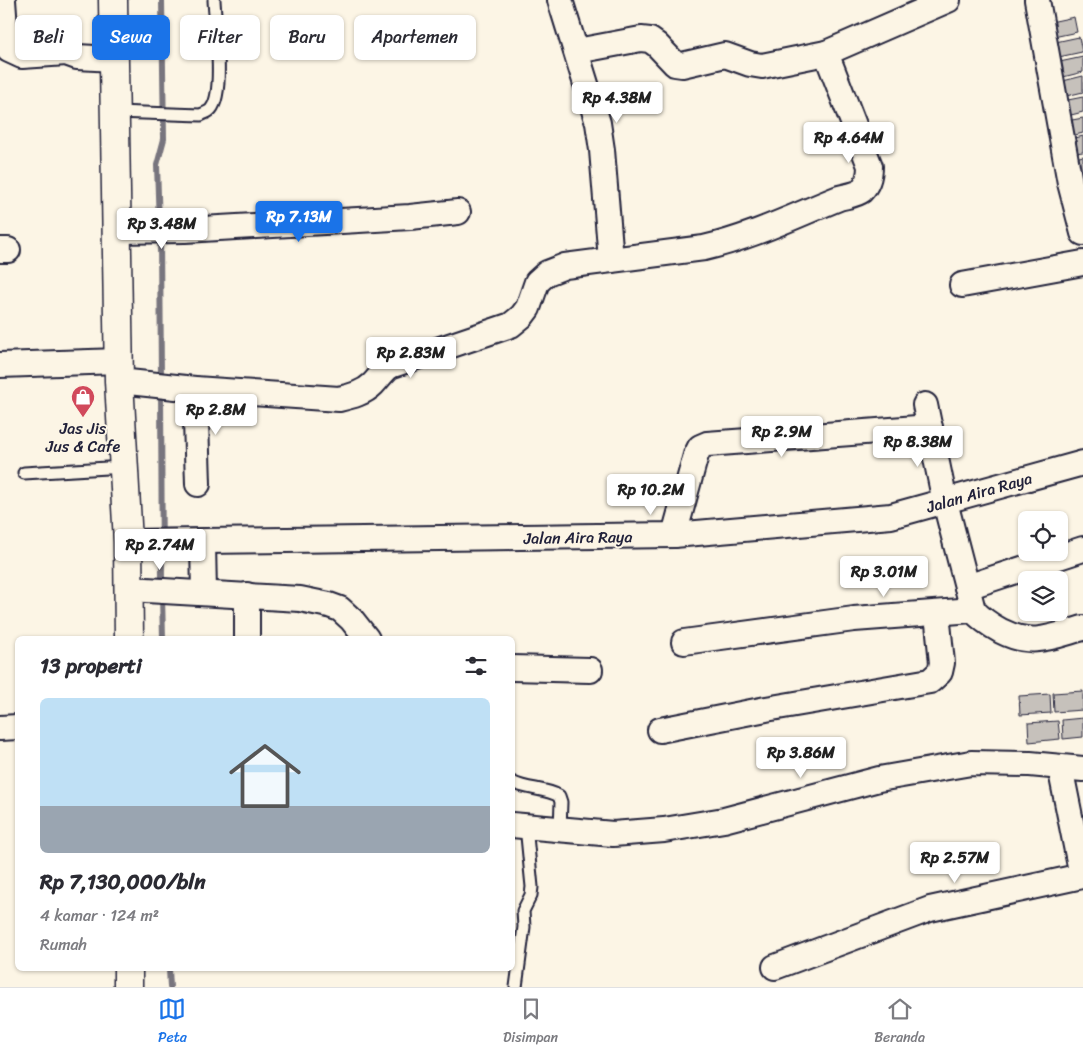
<!DOCTYPE html>
<html lang="id">
<meta charset="utf-8">
<style>
:root{--surface:#fff;--page:#f7f7f7;--text:#2b2b33;--muted:#7c7c81;--line:#e1e1e2;--accent:#1a73e8}
body{margin:0;font-family:Sriracha,sans-serif;background:var(--page);color:var(--text);height:100vh;display:flex;flex-direction:column;font-size:19px;white-space:nowrap}
*{box-sizing:border-box;margin:0}
p{font-size:16px;color:var(--muted)}
.icon{flex:none;width:28px;height:28px;fill:none;stroke:currentColor;stroke-width:2;stroke-linecap:round;stroke-linejoin:round}
.map{position:relative;flex:1;overflow:hidden}
.side{position:absolute;left:15px;top:636px;width:500px;height:335px;display:flex;flex-direction:column;background:var(--surface);border-radius:8px;box-shadow:0 1px 4px #0004}
.side>*{flex:none}
.guide{position:absolute;left:15px;top:15px;width:500px;height:45px;display:flex;gap:10px}
.controls{position:absolute;left:1018px;top:511px;display:grid;gap:10px}
.controls a{display:grid;place-items:center;width:50px;height:50px;border-radius:8px;background:var(--surface);box-shadow:0 1px 4px #0004;font-size:25px}
.price{position:absolute;translate:-50% -42px;padding:0 11px;border-radius:5px;background:#fff;color:#222;font-size:16px;line-height:32px;filter:drop-shadow(0 1px 2px #0008)}
.price::after{content:'';position:absolute;left:50%;top:30px;width:15px;height:11px;margin-left:-8px;background:inherit;clip-path:polygon(0 0,100% 0,50% 100%)}
.price.selected{background:var(--accent);color:#fff}
ul{padding:0;list-style:none}
li{display:grid;align-content:center;gap:10px;height:265px;padding:0 25px}
li+li{border-top:1px solid var(--line)}
li span{display:grid;place-items:center;height:155px;border-radius:8px;color:#555}
li>.icon{margin-inline-start:auto}
span .icon{width:90px;height:90px;fill:#fffc;stroke-width:1}
li b{font-size:21px}
h2{display:flex;justify-content:space-between;align-items:center;height:60px;padding:0 25px;font-size:21px}
.pill{padding:0 18px;border-radius:8px;background:var(--surface);box-shadow:0 1px 4px #0004;font-size:18px;line-height:45px}
.pill.selected{background:var(--accent);color:#fff}
.tab-bar{display:flex;justify-content:space-around;align-items:center;height:70px;border-top:1px solid var(--line);background:var(--surface);font-size:14px;color:var(--muted)}
.tab-bar a{display:grid;justify-items:center;gap:2px}
.tab-bar .selected{color:var(--accent)}
.map>svg:first-child{display:block}
.lines{fill:none;stroke-linecap:round;stroke-linejoin:round}
.stream{stroke:#78757e;stroke-width:6}
.building{fill:#c6c1bb;stroke:#22223b}
.lane-casing{stroke:#22223b;stroke-width:15}
.street-casing{stroke:#22223b;stroke-width:28}
.primary-casing{stroke:#22223b;stroke-width:31}
.lane{stroke:#fcf5e5;stroke-width:11}
.street{stroke:#fcf5e5;stroke-width:24}
.primary{stroke:#fcf5e5;stroke-width:28}
.labels{text-anchor:middle;stroke-width:4;stroke-linejoin:round;paint-order:stroke}
.poi-label{font-size:16px;fill:#22223b;stroke:#fcf5e5}
.street-label{font-size:16px;fill:#22223b;stroke:#fcf5e5}
</style>
<div class="map">
<svg width="1083" height="987" viewBox="0 0 1083 987">
<rect width="100%" height="100%" fill="#fcf5e5"/>
<filter id="ink" filterUnits="userSpaceOnUse"><feTurbulence type="fractalNoise" baseFrequency=".02" numOctaves="2"/><feDisplacementMap in="SourceGraphic" scale="10" xChannelSelector="R" yChannelSelector="G"/><feConvolveMatrix kernelMatrix="1 2 1 2 8 2 1 2 1" color-interpolation-filters="sRGB"/></filter>
<g filter="url(#ink)">
<g class="lines">
<g class="stream">
<polyline points="159,225 157,165 164,139 162,0"/>
<polyline points="160,235 161,380"/>
<polyline points="161,390 162,585"/>
<polyline points="162,595 163,639"/>
<polyline points="169,969 170,987"/>
</g>
</g>
<g class="building">
<polygon points="1074,17 1077,32 1049,38 1046,23"/>
<polygon points="1079,37 1082,52 1054,58 1051,43"/>
<polygon points="1083,57 1083,72 1059,78 1055,63"/>
<polygon points="1083,76 1083,92 1062,97 1059,82"/>
<polygon points="1083,97 1083,112 1067,116 1063,101"/>
<polygon points="1083,118 1083,133 1071,136 1067,121"/>
<polygon points="1083,136 1083,152 1075,153 1072,139"/>
<polygon points="1083,156 1083,171 1080,172 1076,158"/>
<polygon points="1083,691 1083,710 1054,712 1053,693"/>
<polygon points="1050,694 1051,713 1020,715 1019,696"/>
<polygon points="1083,718 1083,737 1063,739 1062,720"/>
<polygon points="1058,721 1060,739 1029,742 1028,723"/>
</g>
<g class="lines">
<g class="lane-casing">
<g id="lane">
<path d="M115,112L201,115C204,113 209,112 211,109C225,93 215,23 214,0"/>
<polyline points="24,473 124,467"/>
<path d="M512,782C527,790 545,788 559,796L561,802L560,829"/>
<polyline points="516,987 524,927 523,911 531,895 532,887 526,826"/>
</g>
</g>
<g class="street-casing">
<g id="street">
<polyline points="3,0 6,42 9,50 22,56 66,53 77,57 114,59"/>
<polyline points="560,0 598,123 602,150 611,260"/>
<polyline points="1037,0 1070,183 1083,233"/>
<polyline points="577,51 641,39 650,40 657,45 675,64 682,65 725,55 750,64 762,66 826,53 948,0"/>
<polyline points="116,231 185,230 410,217 458,212"/>
<polyline points="0,250 8,250"/>
<polyline points="962,285 1083,263"/>
<polyline points="0,365 119,361"/>
<path d="M119,381L195,389L339,399C352,396 364,393 373,384C379,378 383,371 390,366L511,325L522,316L528,308L537,282L547,273L565,266L704,248C752,237 794,216 839,198C846,196 856,195 861,191C868,184 870,176 870,166L826,53"/>
<polyline points="195,389 198,484"/>
<polyline points="925,405 945,502 973,610"/>
<polyline points="674,535 696,455 700,447 707,444 930,427"/>
<polyline points="128,542 674,535 891,516 1083,463"/>
<polyline points="203,543 204,593"/>
<polyline points="967,587 1083,549"/>
<polyline points="129,589 300,599 329,605 340,609 352,620 367,639"/>
<polyline points="247,595 247,639"/>
<path d="M684,642L854,619L973,610C982,620 990,625 1001,631C1032,647 1051,637 1083,628"/>
<polyline points="512,668 590,670"/>
<polyline points="0,728 18,727"/>
<polyline points="660,730 766,709 930,681 940,672 942,663 937,613"/>
<polyline points="512,825 613,834 664,830 724,820 879,779 971,763 1030,764 1083,769"/>
<polyline points="775,967 930,909 1082,876 1060,767"/>
</g>
</g>
<g class="primary-casing">
<g id="primary">
<polyline points="113,0 119,381 128,542 129,639"/>
<polyline points="128,987 128,969"/>
</g>
</g>
<use href="#lane" class="lane"/>
<use href="#street" class="street"/>
<use href="#primary" class="primary"/>
</g>
</g>
<defs>
<g id="shop-pin" transform="scale(1.25)"><path d="M0 17L-7.5 6A9.5 9.5 0 1 1 7.5 6Z" fill="#d1495b" stroke="#fcf5e5"/><path d="M-5-2.5h2.3a2.7 3.5 0 0 1 5.4 0H5L5.5 6h-11ZM-1.5-2.5h3a1.5 2.3 0 0 0-3 0Z" fill="#fff"/></g>
</defs>
<g fill-rule="evenodd">
<use href="#shop-pin" x="83" y="397"/>
</g>
<g class="labels">
<g class="poi-label">
<text x="83" y="434">Jas Jis<tspan x="83" dy="18">Jus &amp; Cafe</tspan></text>
</g>
<g class="street-label">
<text transform="translate(979 492) rotate(-16)" y="6">Jalan Aira Raya</text>
<text transform="translate(578 537) rotate(-1)" y="6">Jalan Aira Raya</text>
</g>
</g>
</svg>
<div class="controls">
<a><svg class="icon" aria-label="locate" viewBox="0 0 24 24"><circle cx="12" cy="12" r="6"/><path d="M12 2v4M12 18v4M2 12h4M18 12h4"/></svg></a>
<a><svg class="icon" aria-label="layers" viewBox="0 0 24 24"><path d="M12 4l9 5-9 5-9-5zM3 14l9 5 9-5"/></svg></a>
</div>
<b class="price" style="left:617px;top:124px">Rp 4.38M</b>
<b class="price" style="left:849px;top:164px">Rp 4.64M</b>
<b class="price selected" style="left:299px;top:243px">Rp 7.13M</b>
<b class="price" style="left:162px;top:250px">Rp 3.48M</b>
<b class="price" style="left:411px;top:379px">Rp 2.83M</b>
<b class="price" style="left:216px;top:436px">Rp 2.8M</b>
<b class="price" style="left:782px;top:458px">Rp 2.9M</b>
<b class="price" style="left:918px;top:468px">Rp 8.38M</b>
<b class="price" style="left:651px;top:516px">Rp 10.2M</b>
<b class="price" style="left:160px;top:571px">Rp 2.74M</b>
<b class="price" style="left:884px;top:598px">Rp 3.01M</b>
<b class="price" style="left:801px;top:779px">Rp 3.86M</b>
<b class="price" style="left:955px;top:884px">Rp 2.57M</b>
<div class="guide">
<a class="pill">Beli</a>
<a class="pill selected">Sewa</a>
<a class="pill">Filter</a>
<a class="pill">Baru</a>
<a class="pill">Apartemen</a>
</div>
<section class="side">
<h2>13 properti<svg class="icon" aria-label="filters" viewBox="0 0 24 24"><path d="M4 7h16M4 17h16"/><circle cx="9" cy="7" r="2"/><circle cx="15" cy="17" r="2"/></svg></h2>
<ul>
<li><span style="background:linear-gradient(#bfe0f5 70%,#9aa5b1 0)"><svg class="icon" aria-label="home" viewBox="0 0 24 24"><path d="M3 11l9-7 9 7M6 9v11h12V9"/></svg></span><div><b>Rp 7,130,000/bln</b><p>4 kamar · 124 m²</p><p>Rumah</p></div></li>
</ul>
</section>
</div>
<nav class="tab-bar">
<a class="selected"><svg class="icon" aria-label="map" viewBox="0 0 24 24"><path d="M3 6l6-2 6 2 6-2v14l-6 2-6-2-6 2zM9 4v14M15 6v14"/></svg>Peta</a>
<a><svg class="icon" aria-label="saved" viewBox="0 0 24 24"><path d="M7 4h10v16l-5-4-5 4z"/></svg>Disimpan</a>
<a><svg class="icon" aria-label="home" viewBox="0 0 24 24"><path d="M3 11l9-7 9 7M6 9v11h12V9"/></svg>Beranda</a>
</nav>
